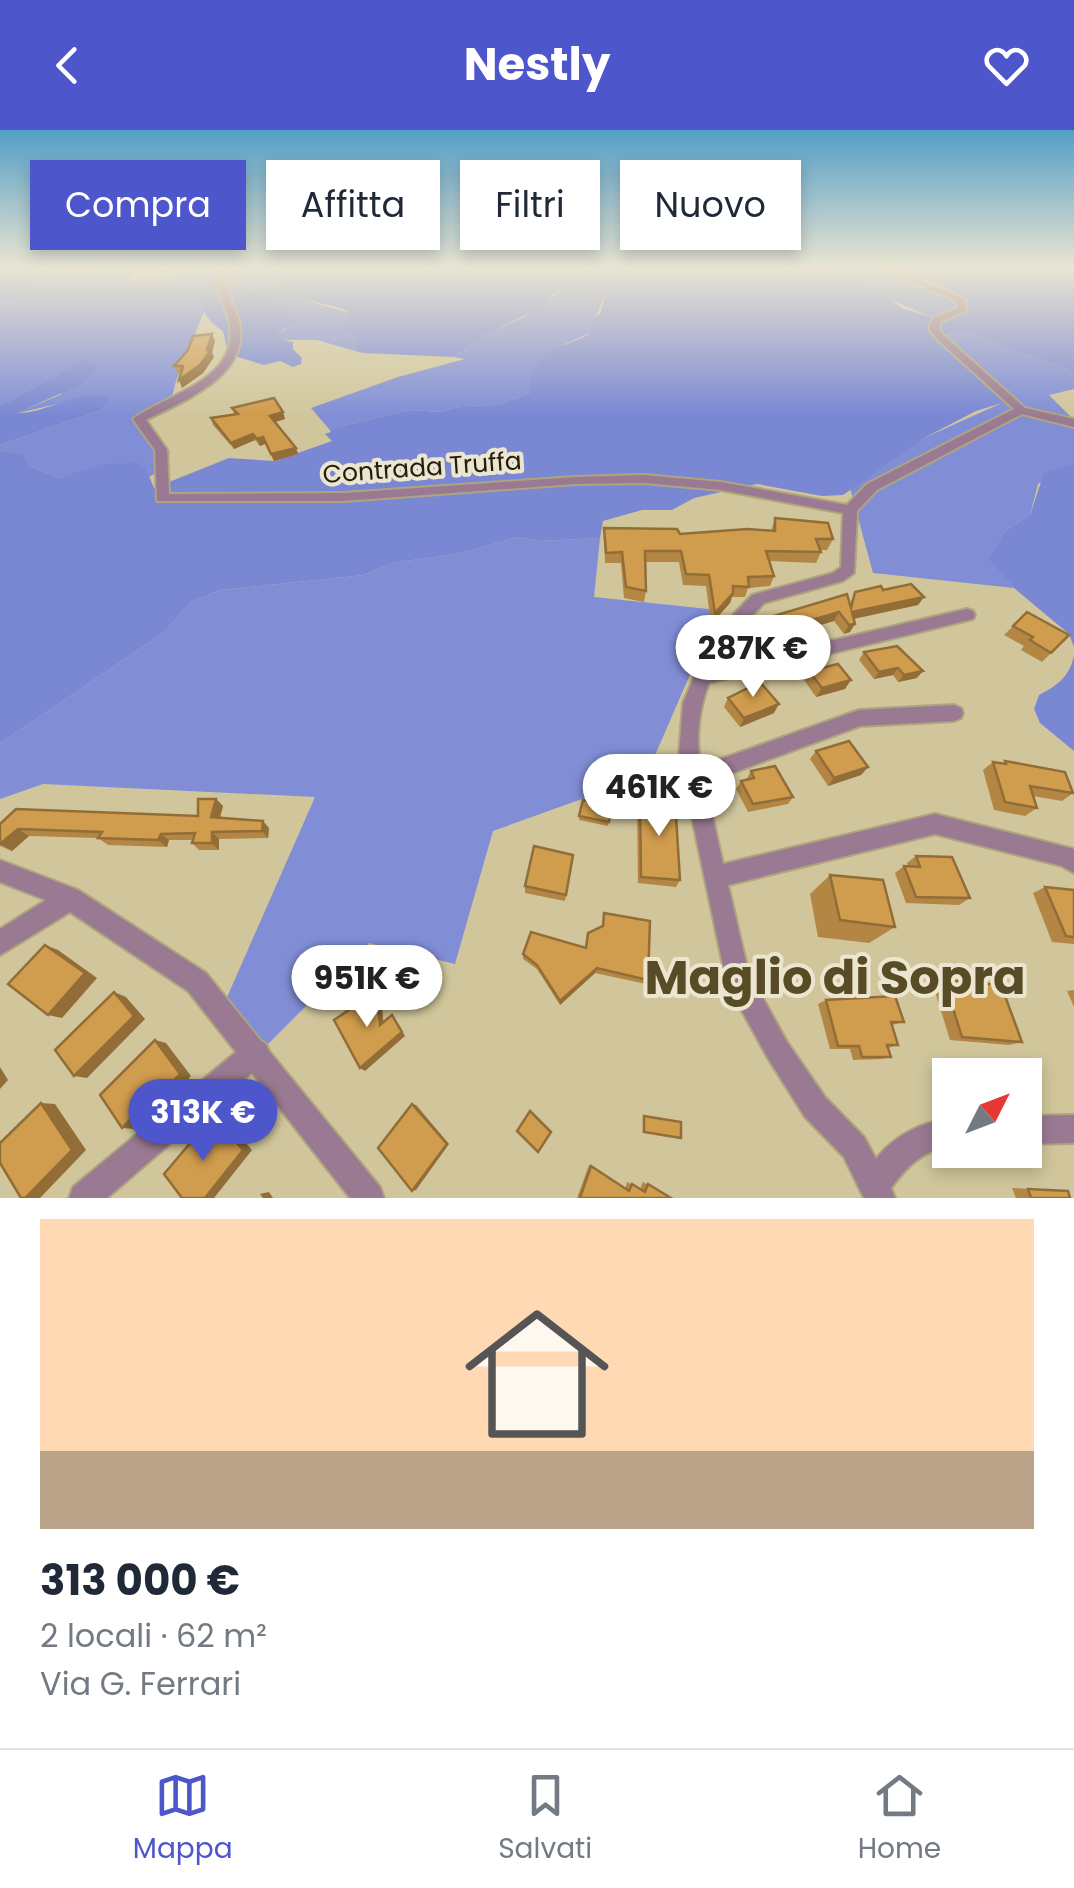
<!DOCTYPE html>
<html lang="it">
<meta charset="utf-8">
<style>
:root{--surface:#fff;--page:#f6f6f7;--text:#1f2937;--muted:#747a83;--line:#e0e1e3;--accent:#4d56cb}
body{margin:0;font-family:Poppins,sans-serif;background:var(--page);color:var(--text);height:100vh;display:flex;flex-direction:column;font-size:38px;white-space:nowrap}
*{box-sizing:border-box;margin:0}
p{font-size:32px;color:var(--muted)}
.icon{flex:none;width:55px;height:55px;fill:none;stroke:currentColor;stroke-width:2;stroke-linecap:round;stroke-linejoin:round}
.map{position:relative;height:1068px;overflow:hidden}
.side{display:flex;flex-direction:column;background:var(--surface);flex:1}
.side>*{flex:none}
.top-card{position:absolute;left:30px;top:30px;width:1015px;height:90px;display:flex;gap:20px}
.needle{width:65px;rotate:48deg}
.controls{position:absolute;left:932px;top:928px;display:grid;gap:20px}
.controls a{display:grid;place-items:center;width:110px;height:110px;border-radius:0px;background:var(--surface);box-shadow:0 5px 15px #0003;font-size:50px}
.price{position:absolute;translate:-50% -85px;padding:0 22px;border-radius:35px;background:#fff;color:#222;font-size:32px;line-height:65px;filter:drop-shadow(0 2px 5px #0008)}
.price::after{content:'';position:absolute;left:50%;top:60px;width:30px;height:22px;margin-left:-15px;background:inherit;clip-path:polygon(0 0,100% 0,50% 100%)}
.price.selected{background:var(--accent);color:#fff}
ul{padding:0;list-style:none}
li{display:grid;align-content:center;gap:20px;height:530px;padding:0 40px}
li span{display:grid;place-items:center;height:310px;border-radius:0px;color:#555}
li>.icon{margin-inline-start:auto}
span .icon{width:180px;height:180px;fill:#fffc;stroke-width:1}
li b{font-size:42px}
.tag{padding:0 35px;border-radius:0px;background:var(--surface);box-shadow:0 5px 15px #0003;font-size:35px;line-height:90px}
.tag.selected{background:var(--accent);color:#fff}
header{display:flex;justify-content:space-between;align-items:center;height:130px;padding:0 40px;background:var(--accent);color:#fff;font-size:45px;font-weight:700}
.menu{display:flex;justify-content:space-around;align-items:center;height:140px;border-top:2px solid var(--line);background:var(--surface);font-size:28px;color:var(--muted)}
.menu a{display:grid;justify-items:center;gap:5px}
.menu .selected{color:var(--accent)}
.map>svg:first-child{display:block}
.green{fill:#818ed6}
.forest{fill:#7a88d3}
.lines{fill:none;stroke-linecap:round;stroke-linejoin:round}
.street-casing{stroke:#aea47f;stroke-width:4}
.street{fill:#9a7a92;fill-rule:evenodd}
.wall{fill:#b38643}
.shaded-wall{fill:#926d37}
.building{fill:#d09c4e;stroke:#926d37;stroke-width:2.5}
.labels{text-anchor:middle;stroke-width:8;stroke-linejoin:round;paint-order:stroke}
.far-street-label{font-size:25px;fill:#221d0d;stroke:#ece6d1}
.near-district-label{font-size:48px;font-weight:bold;fill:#574c26;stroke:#ece6d1}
</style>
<header><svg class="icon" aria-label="back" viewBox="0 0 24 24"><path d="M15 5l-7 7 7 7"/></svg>Nestly<svg class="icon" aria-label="heart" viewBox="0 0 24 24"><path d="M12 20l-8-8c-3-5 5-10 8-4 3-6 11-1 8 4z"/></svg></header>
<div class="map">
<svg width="1074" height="1068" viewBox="0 0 1074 1068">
<rect width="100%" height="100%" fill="#d1c69b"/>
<g class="green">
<polygon points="141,137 128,149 160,149 199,137 266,139 276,153 315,173 350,183 357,209 355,221 317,210 279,210 278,204 286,199 261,164 220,148 201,178 204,182 176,251 170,275 138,291 170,323 161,340 149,347 147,341 80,342 58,348 30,336 20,324 0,320 0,315 98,281 70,271 14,284 60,265 84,231 0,276 0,170 25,168 36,162 32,151 54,139"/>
<polygon points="733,137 868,137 904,143 963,165 977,182 931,187 822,141"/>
<polygon points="565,157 606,163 588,204 565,214 534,241 530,263 497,275 461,276 440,282 410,280 329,299 311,278 398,247 465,229 453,227 488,203 524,187"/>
<polygon points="957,199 1074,242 1074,259 1049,265 1074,290 1074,334 1038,354 1030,385 1005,401 990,429 1014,458 873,443 850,358 924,308 1004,272 980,237 952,214 947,203"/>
<polygon points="518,407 540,411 600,408 594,467 718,480 646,646 493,701 455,834 369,813 261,921 224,874 315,667 43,654 0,669 0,613 162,504 192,471 221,460 364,445 391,433 456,424"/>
</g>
<g class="forest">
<polygon points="0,137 57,137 32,151 37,163 25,168 0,170"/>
<path d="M251,137L800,139L857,152L876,159L902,178L931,187L976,182L963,165L894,137H1074V242L957,199L947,204L952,214L995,253L1005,272L976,281L924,308L843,365L822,366L757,354L694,368L672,380H642L603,391L600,408L540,411L518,407L456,424L391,433L364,445L221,460L192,471L162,504L0,613V320L21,324L30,336L58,348L103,334L138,333L147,341L154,358L229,328L275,331L332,311L325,304L331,302L329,299L410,280L440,282L461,276L497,275L530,263C529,221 557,220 588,205L594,187L600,184L606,163L565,157L554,163L544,176L488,203L453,227L363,223L355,221L357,209L343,198L350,183C340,176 330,176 319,173C298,168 277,155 266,139Z"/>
<path d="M220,148L276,171L295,190L278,204L279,209L293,212V219L302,228L301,234L293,237L280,231L264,235L228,224L223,201C209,193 201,180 197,164L208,149Z"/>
<path d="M85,230L99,236L82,254L17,283C48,284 80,257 111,268L98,281L0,315V276Z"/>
<polygon points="1074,334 1074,517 1069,504 1014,458 989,429 1005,401 1030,385 1044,343"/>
<path d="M1074,526V621L1040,593L1034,579L1039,565C1058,555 1069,547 1074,526Z"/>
</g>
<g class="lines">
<g class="street-casing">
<g id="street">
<polygon points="68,137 100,137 69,141 65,139"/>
<path d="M201,137L228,138L223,144C226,162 237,179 240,197C247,247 182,272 146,290L167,320L169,364L344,363L575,347L644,345L721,352L847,375L867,354L1014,279L936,208L929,199L933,188L958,178V172L877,137H887L965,169L966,181L940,192L939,199L942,204L1025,278L1074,289V297L1022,284L877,360L857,381L854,443L843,451L764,473L745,493L718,537L967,479L973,481L975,485L973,489L709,553C699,578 695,610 701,636L859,580L954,575L961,578L963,583L961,588L954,591L860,596L705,653L723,734L935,684L1074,719V743L1062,736L935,704L728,755L748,841L787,912L825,967L864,1007L876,1029C895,1005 920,993 950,988V1016C922,1021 907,1036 891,1058L895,1068H864L844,1027L805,987L769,930L727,854L679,626L683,573L696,543L733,485L752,465L833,443L841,437L843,383L721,360L644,353L575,354L344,371H157L155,320L133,289C166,264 237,251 230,197C228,181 220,166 216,151L215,144L218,140Z"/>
<polygon points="0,730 78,760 206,843 261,911 265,913 269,921 380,1057 384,1068 350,1068 252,943 107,1068 69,1068 73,1057 236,922 188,861 70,782 0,825 0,799 46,770 0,752"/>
<polygon points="1074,985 1074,1013 1025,1014 1025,986"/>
</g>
</g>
<use href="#street" class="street"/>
</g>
<g class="wall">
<polygon points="215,211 212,222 214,227 203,243 182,258 181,243 177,243 174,236"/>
<polygon points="232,278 283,282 285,289 275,292 296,318 298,324 274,331 265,314 260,316 255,310 234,319 213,295 211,288 234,284"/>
<polygon points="775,388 833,409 827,420 820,420 821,422 816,433 769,431 774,446 770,456 748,458 745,467 732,467 730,473 711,494 706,456 683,455 679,432 646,432 646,461 644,472 624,468 621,433 605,433 604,398 680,404 771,401"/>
<polygon points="883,460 924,467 918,475 854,489 850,502 844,504 834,491 754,515 744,502 747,494 850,474 855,462"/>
<polygon points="1013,496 1069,505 1042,532 1021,520 1024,516 1004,505"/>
<polygon points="897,516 917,548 898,552 893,545 874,549 859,530 864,522"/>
<polygon points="809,541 845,559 816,567 804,550"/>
<polygon points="728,568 774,583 740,597 724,577"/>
<polygon points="816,621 868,637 861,645 828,656 810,629"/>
<polygon points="1005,631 1073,663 1062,671 1033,666 1037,678 1025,686 994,680 983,640 993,632 1002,634"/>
<polygon points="751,641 793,667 788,674 748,682 736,659 741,651 746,650"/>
<polygon points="640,667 680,750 676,757 638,753 637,675"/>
<polygon points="216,669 223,676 220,687 269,698 268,708 219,709 219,720 199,720 192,713 193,710 169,710 167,717 108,715 98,708 29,706 12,721 0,716 0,694 198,686"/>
<polygon points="583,670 611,676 608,696 579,690"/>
<polygon points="573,725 565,771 525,763 525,756"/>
<polygon points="916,726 970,768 959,775 906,773 895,743 904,736 908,737 907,733"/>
<polygon points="830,745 895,797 869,813 818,807 810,764"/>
<polygon points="1045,757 1074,760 1074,814 1052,812 1033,763"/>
<polygon points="604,783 648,850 646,854 595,843 560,875 537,839 523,829 523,824 585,818 602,796"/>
<polygon points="944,850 1022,912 1009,915 950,910 933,855"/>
<polygon points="1074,860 1074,877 1067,861"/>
<polygon points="826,870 904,892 892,895 898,915 888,918 891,927 881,929 853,930 850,919 830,919 818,874"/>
<polygon points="589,1035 625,1059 627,1052 640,1059 643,1052 671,1068 577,1068"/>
<polygon points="1012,1058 1051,1060 1070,1068 1016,1068"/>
</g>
<g class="shaded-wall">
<polygon points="158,137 173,137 170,140 161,143"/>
<polygon points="212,204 215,211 212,222 214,227 203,243 182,258 179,250 207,220"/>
<polygon points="283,282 285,289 272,293 270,286"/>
<polygon points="253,304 255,310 234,319 231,313"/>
<polygon points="263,307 265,314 260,316 257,309"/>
<polygon points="296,318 298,324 274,331 271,324"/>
<polygon points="733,463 730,473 711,494 715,483"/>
<polygon points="924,467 918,475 847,490 852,482"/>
<polygon points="839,482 834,491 754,515 758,506"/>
<polygon points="855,494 850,502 844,504 849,495"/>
<polygon points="898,538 893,545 874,549 879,542"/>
<polygon points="923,541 917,548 898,552 904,545"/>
<polygon points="851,550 845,559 816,567 822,558"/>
<polygon points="779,574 774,583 740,597 744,588"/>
<polygon points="868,637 861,645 828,656 834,648"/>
<polygon points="216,669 223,676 218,694 211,687"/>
<polygon points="263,691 269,698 268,708 262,701"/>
<polygon points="18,699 29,706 12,721 0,714"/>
<polygon points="212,702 219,709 219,720 212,713"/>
<polygon points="161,704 169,710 167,717 158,710"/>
<polygon points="45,815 58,820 97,848 62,888 48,885"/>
<polygon points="597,838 595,843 560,875 560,871"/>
<polygon points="377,861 381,865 384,898 380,895"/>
<polygon points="114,862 126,867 145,889 87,948 74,946"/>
<polygon points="392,885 405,906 365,941 360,938"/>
<polygon points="155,910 166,913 191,946 173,965 167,964 134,999 122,998"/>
<polygon points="0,937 8,950 0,959"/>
<polygon points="41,973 55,974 86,1020 40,1068 25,1068"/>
<polygon points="412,974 416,975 449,1014 416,1060 412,1061"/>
<polygon points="208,992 218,993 234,1012 224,1012"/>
<polygon points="230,1005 239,1005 252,1020 214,1068 205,1068"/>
<polygon points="269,1062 273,1068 263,1068 260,1064"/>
</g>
<g class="building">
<polygon points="212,204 207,220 211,220 200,235 179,250 183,236 174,236 188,220 193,206"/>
<polygon points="274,268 283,282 270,286 296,318 271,324 263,307 257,309 253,304 231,313 211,288 238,284 232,278"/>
<polygon points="775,388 828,393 833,409 816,409 821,422 766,421 774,446 748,447 749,457 733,456 733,463 715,483 709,445 686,444 681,421 645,421 646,461 626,457 622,422 606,423 604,398 677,399 680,404 747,399 775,401"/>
<polygon points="911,454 924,467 852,482 855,494 849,495 839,482 758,506 747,494 847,464 851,478 855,462 881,456 883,460"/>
<polygon points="1027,482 1069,505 1051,523 1030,510 1033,507 1013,496"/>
<polygon points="897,516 923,541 904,545 898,538 879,542 864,522"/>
<polygon points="838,534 851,550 822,558 809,541"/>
<polygon points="760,552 779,574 744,588 728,568"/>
<polygon points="849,611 868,637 834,648 816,621"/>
<polygon points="1005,631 1065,642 1073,663 1030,656 1037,678 1005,672 993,632 1006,634"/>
<polygon points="775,636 793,667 753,674 741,651 754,648 751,641"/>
<polygon points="640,667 675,670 680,750 641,747"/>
<polygon points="198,669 216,669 211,687 263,691 262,701 212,702 212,713 192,713 195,703 161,704 158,710 98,708 102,702 18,699 0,714 0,694 16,679 198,686"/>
<polygon points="583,670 611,676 609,692 579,686"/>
<polygon points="534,716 573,725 566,765 525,756"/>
<polygon points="916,726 952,727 970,768 916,767 904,736 920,737"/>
<polygon points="830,745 883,750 895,797 840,790"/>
<polygon points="1045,757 1074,760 1074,807 1066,806"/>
<polygon points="604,783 650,791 648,850 597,838 560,871 537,835 523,824 531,802 586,818 588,803 603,796"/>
<polygon points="45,815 85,843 48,885 8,854"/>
<polygon points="944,850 1001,855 1022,912 962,907"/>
<polygon points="377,861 380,895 392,885 402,902 360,938 334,890"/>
<polygon points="114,862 134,886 74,946 55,920"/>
<polygon points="895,866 904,892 891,892 898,915 887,915 891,927 862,927 859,916 838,916 826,870"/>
<polygon points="155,910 180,944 162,963 159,959 122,998 100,965"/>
<polygon points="41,973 72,1020 25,1068 21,1068 0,1033 0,1013"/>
<polygon points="412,974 447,1014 412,1061 378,1018"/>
<polygon points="530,981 551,1002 538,1022 517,1001"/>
<polygon points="644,986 681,992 681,1008 644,1002"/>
<polygon points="208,992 224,1012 230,1005 243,1020 205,1068 182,1068 164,1044"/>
<polygon points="591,1036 629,1061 632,1054 645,1062 648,1054 671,1068 580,1068"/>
<polygon points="1028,1059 1068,1061 1070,1068 1031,1068"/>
</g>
<linearGradient id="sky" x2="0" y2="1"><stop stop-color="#549ec6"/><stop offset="0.48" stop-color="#eae5d2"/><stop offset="1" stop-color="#eae5d2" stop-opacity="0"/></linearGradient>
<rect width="1074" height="286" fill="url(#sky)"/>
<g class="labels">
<g class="far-street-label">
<text transform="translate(422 337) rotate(-4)" y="9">Contrada Truffa</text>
</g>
<g class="near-district-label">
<text x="835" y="864">Maglio di Sopra</text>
</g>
</g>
</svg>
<div class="controls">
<a><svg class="needle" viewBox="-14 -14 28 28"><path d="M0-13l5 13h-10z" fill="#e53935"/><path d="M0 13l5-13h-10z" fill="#747a83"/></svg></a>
</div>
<b class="price" style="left:753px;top:570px">287K €</b>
<b class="price" style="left:659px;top:709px">461K €</b>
<b class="price" style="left:367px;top:900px">951K €</b>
<b class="price selected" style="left:203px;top:1034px">313K €</b>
<div class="top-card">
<a class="tag selected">Compra</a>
<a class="tag">Affitta</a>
<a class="tag">Filtri</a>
<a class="tag">Nuovo</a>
</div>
</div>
<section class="side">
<ul>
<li><span style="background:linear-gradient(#ffd9b3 75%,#b9a48a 0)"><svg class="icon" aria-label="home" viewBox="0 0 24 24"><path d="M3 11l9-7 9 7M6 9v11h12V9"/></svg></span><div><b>313 000 €</b><p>2 locali · 62 m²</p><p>Via G. Ferrari</p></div></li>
</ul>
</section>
<nav class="menu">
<a class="selected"><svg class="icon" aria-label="map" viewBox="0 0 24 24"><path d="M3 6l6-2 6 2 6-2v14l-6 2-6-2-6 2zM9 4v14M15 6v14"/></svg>Mappa</a>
<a><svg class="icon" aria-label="saved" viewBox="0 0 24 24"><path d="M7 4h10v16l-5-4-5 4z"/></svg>Salvati</a>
<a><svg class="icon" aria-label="home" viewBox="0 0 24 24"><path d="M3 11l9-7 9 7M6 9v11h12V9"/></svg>Home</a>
</nav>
